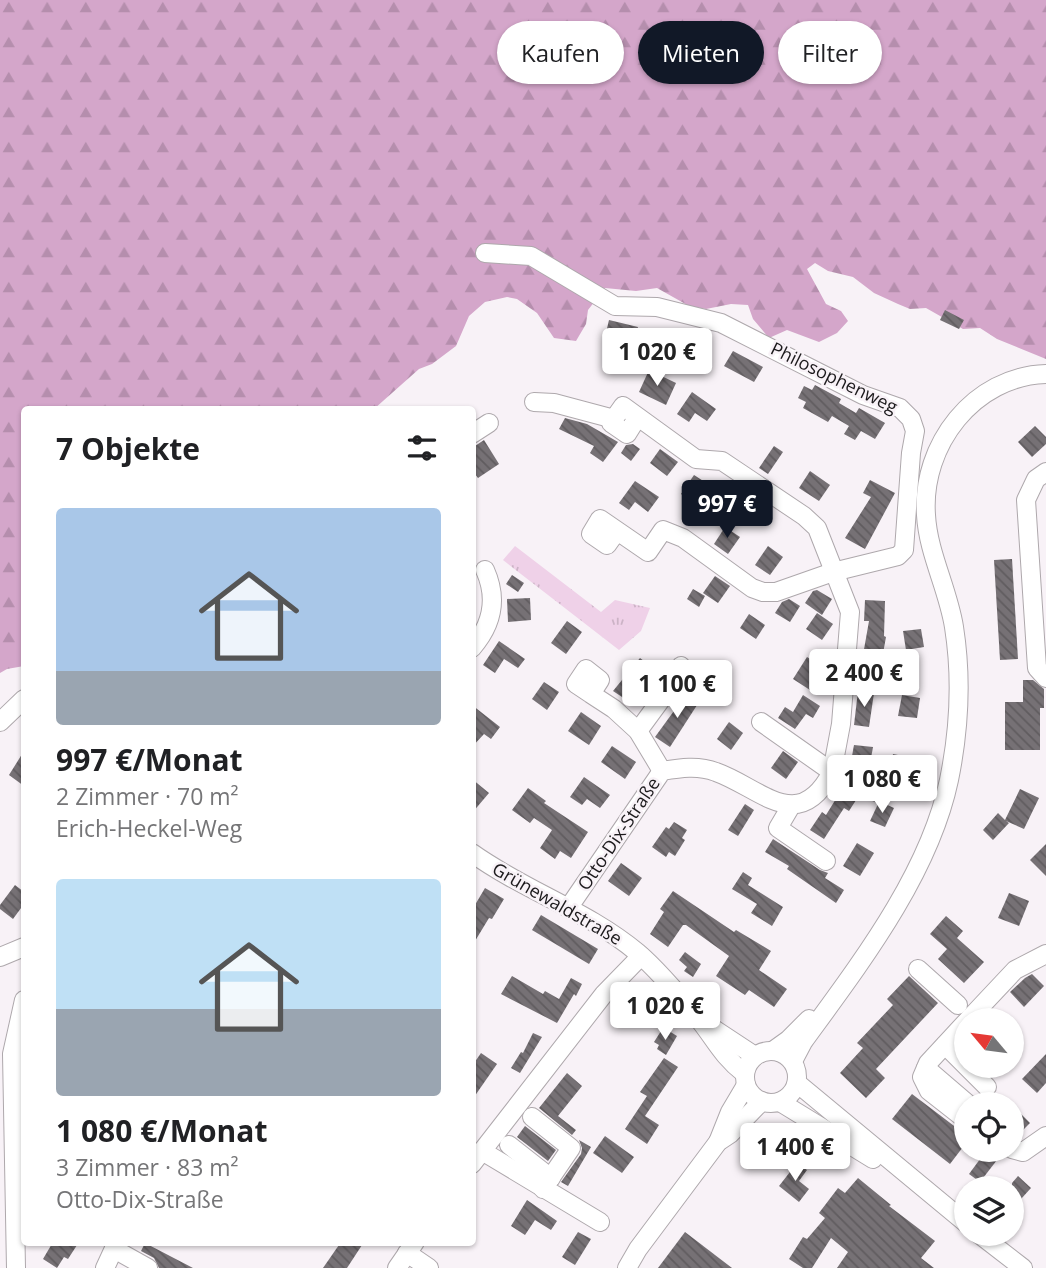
<!DOCTYPE html>
<html lang="de">
<meta charset="utf-8">
<style>
:root{--surface:#fff;--page:#f6f6f6;--text:#202124;--muted:#757577;--accent:#111827}
body{margin:0;font-family:"Open Sans",sans-serif;background:var(--page);color:var(--text);height:100vh;display:flex;flex-direction:column;font-size:26px;white-space:nowrap}
*{box-sizing:border-box;margin:0}
p{font-size:23px;color:var(--muted)}
.icon{flex:none;width:38px;height:38px;fill:none;stroke:currentColor;stroke-width:2;stroke-linecap:round;stroke-linejoin:round}
.map{position:relative;flex:1;overflow:hidden}
.details{position:absolute;left:21px;top:406px;width:455px;height:840px;display:flex;flex-direction:column;background:var(--surface);border-radius:7px;box-shadow:0 2px 5px #0004}
.details>*{flex:none}
.hud{position:absolute;left:497px;top:21px;width:443px;height:63px;display:flex;gap:14px}
.needle{width:46px;rotate:299deg}
.tools{position:absolute;left:954px;top:1008px;display:grid;gap:14px}
.tools a{display:grid;place-items:center;width:70px;height:70px;border-radius:50%;background:var(--surface);box-shadow:0 2px 5px #0004;font-size:35px}
.price{position:absolute;translate:-50% -60px;padding:0 16px;border-radius:7px;background:#fff;color:#222;font-size:23px;line-height:46px;filter:drop-shadow(0 2px 4px #0008)}
.price::after{content:'';position:absolute;left:50%;top:42px;width:21px;height:16px;margin-left:-10px;background:inherit;clip-path:polygon(0 0,100% 0,50% 100%)}
.price.on{background:var(--accent);color:#fff}
ul{padding:0;list-style:none}
li{display:grid;align-content:center;gap:14px;height:371px;padding:0 35px}
li span{display:grid;place-items:center;height:217px;border-radius:7px;color:#555}
li>.icon{margin-inline-start:auto}
span .icon{width:126px;height:126px;fill:#fffc;stroke-width:1}
li b{font-size:30px}
h2{display:flex;justify-content:space-between;align-items:center;height:84px;padding:0 35px;font-size:30px}
.pill{padding:0 24px;border-radius:32px;background:var(--surface);box-shadow:0 2px 5px #0004;font-size:24px;line-height:63px}
.pill.on{background:var(--accent);color:#fff}
.map>svg:first-child{display:block}
.forest{fill:url(#forest-firs)}
.park{fill:url(#park-tufts)}
.building{fill:url(#building-back-hatch)}
.lines{fill:none;stroke-linecap:round;stroke-linejoin:round}
.minor-casing{stroke:#aea8ac;stroke-width:20}
.minor{stroke:#fff;stroke-width:18}
.labels{text-anchor:middle;stroke-width:5;stroke-linejoin:round;paint-order:stroke}
.street-label{font-size:18px;fill:#1c1a1c;stroke:#f8f2f7}
</style>
<div class="map">
<svg width="1046" height="1268" viewBox="0 0 1046 1268">
<defs>
<pattern id="forest-firs" width="22" height="20" patternUnits="userSpaceOnUse" patternTransform="scale(1.75)"><rect width="22" height="20" fill="#d4a6ca"/><path d="M5 1l3.5 6h-7zM16 11l3.5 6h-7z" fill="#b58ead"/></pattern>
<pattern id="park-tufts" width="24" height="20" patternUnits="userSpaceOnUse" patternTransform="scale(1.75)"><rect width="24" height="20" fill="#efd1e8"/><path d="M3 7l-1-3M5 7V3M7 7l1-3M15 17l-1-3M17 17v-4M19 17l1-3" fill="none" stroke="#ccb3c6"/></pattern>
<pattern id="building-back-hatch" width="6" height="6" patternUnits="userSpaceOnUse" patternTransform="scale(1.75)"><rect width="6" height="6" fill="#767175"/><path d="M-1 5l2 2M0 0l6 6M5-1l2 2" fill="none" stroke="#605c5f"/></pattern>
</defs>
<rect width="100%" height="100%" fill="#f8f2f7"/>
<polygon class="forest" points="0,0 1046,0 1046,359 997,339 980,328 963,329 926,308 910,309 898,304 874,293 853,277 828,271 815,263 807,269 826,304 841,311 848,321 837,333 819,342 787,330 769,338 753,319 748,305 731,304 706,309 689,306 657,288 636,291 605,288 588,310 586,324 576,341 554,338 537,313 517,299 507,297 485,302 469,316 456,346 432,364 419,369 374,409 24,410 24,666 7,669 0,673"/>
<polygon class="park" points="515,546 601,612 615,600 650,608 641,631 619,650 503,560"/>
<g class="building">
<polygon points="945,310 964,320 959,329 940,320"/>
<polygon points="609,320 638,327 632,352 603,345"/>
<polygon points="679,333 705,347 701,355 688,365 668,355"/>
<polygon points="733,351 763,367 754,382 724,366"/>
<polygon points="649,370 676,383 666,405 639,392"/>
<polygon points="815,385 841,399 839,403 856,413 859,408 885,423 875,439 861,431 855,440 844,434 849,426 832,416 828,422 803,408 806,402 798,398 804,386 812,390"/>
<polygon points="692,392 716,409 707,421 695,413 689,422 677,414"/>
<polygon points="565,418 587,424 618,442 603,462 590,453 594,446 559,429"/>
<polygon points="1035,426 1046,437 1046,444 1032,457 1018,442"/>
<polygon points="484,440 499,464 478,478 472,470 472,448"/>
<polygon points="633,444 640,449 631,461 621,453 626,445"/>
<polygon points="774,446 783,452 768,474 759,468"/>
<polygon points="660,449 678,462 667,476 650,463"/>
<polygon points="810,471 830,485 819,501 799,488"/>
<polygon points="694,475 711,486 698,506 681,494"/>
<polygon points="870,480 895,493 865,549 845,538 871,497 863,493"/>
<polygon points="635,481 659,497 648,512 635,502 629,510 619,503"/>
<polygon points="725,527 740,537 728,554 714,544"/>
<polygon points="768,546 783,557 770,575 755,565"/>
<polygon points="1012,559 1018,659 1000,660 994,560"/>
<polygon points="512,575 524,583 518,592 506,584"/>
<polygon points="715,576 730,586 718,603 703,593"/>
<polygon points="693,589 705,596 699,607 687,599"/>
<polygon points="817,590 832,599 822,615 805,603 813,591"/>
<polygon points="530,598 531,620 508,622 507,599"/>
<polygon points="789,599 800,606 790,622 775,613 782,602"/>
<polygon points="865,600 885,601 884,636 886,637 882,659 863,655 869,621 864,621"/>
<polygon points="817,613 833,624 822,640 806,629"/>
<polygon points="749,614 765,625 756,639 740,628"/>
<polygon points="567,621 582,632 566,654 551,643"/>
<polygon points="921,629 924,647 906,650 903,631"/>
<polygon points="499,641 525,659 518,668 504,659 495,673 483,665"/>
<polygon points="807,657 825,668 810,690 793,679"/>
<polygon points="640,658 653,668 645,680 640,676 625,699 613,691"/>
<polygon points="1023,680 1033,680 1044,689 1044,708 1040,708 1040,750 1005,750 1005,702 1023,702"/>
<polygon points="544,682 559,692 547,710 532,699"/>
<polygon points="858,691 874,693 869,727 854,725"/>
<polygon points="687,693 699,702 670,747 655,737"/>
<polygon points="803,695 820,706 813,718 806,714 795,729 778,718 785,707 793,712"/>
<polygon points="902,695 920,698 917,718 898,716"/>
<polygon points="472,705 500,727 491,739 484,734 472,747"/>
<polygon points="581,712 601,726 589,745 568,731"/>
<polygon points="729,722 743,733 731,750 717,739"/>
<polygon points="854,745 873,747 869,770 850,767"/>
<polygon points="612,746 636,762 625,779 601,762"/>
<polygon points="24,751 24,786 9,775"/>
<polygon points="783,751 798,762 786,779 771,768"/>
<polygon points="893,754 908,757 905,774 890,771"/>
<polygon points="584,777 610,795 600,808 587,799 582,805 570,797"/>
<polygon points="472,779 489,793 472,813"/>
<polygon points="528,788 546,801 544,803 588,832 571,858 560,851 555,859 540,848 552,830 534,818 530,823 512,810"/>
<polygon points="842,789 858,797 849,811 844,808 824,839 810,830 822,812 826,815"/>
<polygon points="1020,789 1039,798 1024,829 1006,821 1009,823 993,840 983,830 998,813 1005,820"/>
<polygon points="883,803 894,808 885,827 870,821 878,804"/>
<polygon points="745,804 754,810 738,836 728,830"/>
<polygon points="674,822 687,830 682,838 685,840 675,856 669,852 666,857 652,847 666,827 669,829"/>
<polygon points="773,839 820,870 828,873 825,878 844,890 836,903 787,869 789,866 765,852"/>
<polygon points="857,843 874,853 860,876 843,866"/>
<polygon points="1046,844 1046,876 1030,860"/>
<polygon points="621,863 642,878 629,896 608,881"/>
<polygon points="743,872 752,878 748,885 783,907 772,926 751,913 757,904 732,889"/>
<polygon points="15,885 24,892 24,904 13,919 0,909 0,905"/>
<polygon points="485,888 504,899 492,919 489,918 472,946 472,910"/>
<polygon points="673,891 734,932 736,930 771,951 759,970 787,989 774,1007 749,990 745,995 716,976 729,956 686,925 683,925 668,947 650,934 664,912 660,909"/>
<polygon points="1009,893 1029,901 1019,926 998,918"/>
<polygon points="541,915 598,949 589,964 532,930"/>
<polygon points="946,916 963,931 957,938 984,962 964,983 938,959 947,949 930,934"/>
<polygon points="685,952 701,964 693,977 684,971 687,967 679,960"/>
<polygon points="1032,974 1044,986 1024,1007 1010,992 1025,978"/>
<polygon points="512,976 543,994 545,991 559,999 571,978 582,984 576,996 574,994 557,1023 501,994"/>
<polygon points="909,976 938,1003 876,1069 885,1078 866,1098 840,1073 863,1048 857,1043 893,1005 887,999"/>
<polygon points="638,992 650,1003 633,1023 621,1012"/>
<polygon points="661,1031 667,1034 669,1031 677,1036 666,1055 657,1049 659,1045 654,1042"/>
<polygon points="533,1033 542,1037 520,1073 511,1068 521,1052 523,1053"/>
<polygon points="481,1053 497,1064 472,1100 472,1066"/>
<polygon points="1046,1054 1046,1083 1037,1093 1022,1079"/>
<polygon points="664,1058 678,1067 645,1116 659,1125 647,1144 625,1129 647,1096 640,1092"/>
<polygon points="567,1073 582,1086 558,1116 576,1130 572,1135 539,1108"/>
<polygon points="912,1094 966,1135 966,1143 950,1164 892,1119"/>
<polygon points="1012,1105 1030,1123 1015,1138 1012,1138"/>
<polygon points="525,1126 556,1150 548,1161 517,1137"/>
<polygon points="605,1136 634,1157 622,1173 593,1153"/>
<polygon points="579,1140 591,1147 568,1186 561,1182 581,1154 582,1148"/>
<polygon points="986,1151 997,1160 980,1182 969,1174"/>
<polygon points="797,1163 807,1170 799,1181 809,1189 799,1202 779,1186"/>
<polygon points="1018,1176 1031,1188 1012,1209 1012,1183"/>
<polygon points="858,1178 891,1205 889,1206 935,1241 921,1258 934,1268 837,1268 848,1252 831,1238 812,1268 803,1268 789,1259 803,1237 807,1239 825,1218 819,1213 838,1188 845,1193"/>
<polygon points="527,1200 557,1221 551,1230 535,1220 525,1235 511,1226"/>
<polygon points="578,1232 591,1239 575,1265 562,1257"/>
<polygon points="685,1232 732,1268 658,1268"/>
<polygon points="53,1242 79,1242 68,1259 64,1257 57,1268 43,1259"/>
<polygon points="341,1242 364,1242 347,1268 323,1268"/>
<polygon points="145,1243 193,1268 159,1268 154,1258 141,1251"/>
</g>
<g class="lines">
<g class="minor-casing">
<g id="minor">
<polyline points="485,253 531,256 615,306 657,307 721,323 863,395 900,408 911,419 915,431 911,453 904,550 898,556 833,572 776,592 763,592 752,588 683,538 663,530 648,552 600,519 591,534 607,545 617,531"/>
<polyline points="534,402 554,403 614,419"/>
<polyline points="472,434 489,423"/>
<polyline points="1046,472 1036,479 1026,500 1037,668 1046,678"/>
<path d="M472,648C492,625 498,599 485,570"/>
<polyline points="845,676 903,683"/>
<polyline points="591,694 576,684 586,669 600,680 591,694 614,709 638,731 662,771"/>
<polyline points="0,722 24,699"/>
<polyline points="761,722 832,772 879,793"/>
<polyline points="638,731 671,686 681,666"/>
<polyline points="791,806 778,828 826,861"/>
<path d="M472,853C525,891 588,911 638,953C659,971 679,995 697,1017C715,1039 721,1055 745,1074"/>
<path d="M569,907L662,771C680,768 698,765 716,772C761,788 798,836 832,772L841,724L850,612L817,528L804,516L722,461L696,459L623,406L611,423L627,434L637,418"/>
<polyline points="0,957 24,947"/>
<polyline points="918,969 958,1005"/>
<polyline points="968,1020 1015,970 1046,954"/>
<polyline points="966,1022 928,1063 922,1077 929,1091 966,1120"/>
<polyline points="708,1025 755,1056"/>
<polyline points="945,1045 987,1087"/>
<polyline points="774,1050 788,1040 809,1019"/>
<circle cx="771" cy="1077" r="26"/>
<path d="M793,1061L803,1042C859,965 929,875 949,780C959,731 962,678 954,627C948,589 928,553 926,515C921,445 974,376 1046,374"/>
<polyline points="926,1068 968,1104"/>
<polyline points="797,1083 966,1223"/>
<polyline points="780,1102 873,1159"/>
<polyline points="532,1117 571,1148 543,1189"/>
<polyline points="718,1142 730,1112 746,1085"/>
<polyline points="509,1145 551,1178"/>
<polyline points="1012,1149 1023,1152 1046,1136"/>
<polyline points="482,1151 600,1222"/>
<polyline points="472,1164 604,994 641,956"/>
<polyline points="979,1234 1023,1268"/>
<polyline points="114,1249 148,1268"/>
<polyline points="407,1253 429,1268"/>
<polyline points="16,1268 12,1054 24,1000"/>
<polyline points="105,1268 117,1242"/>
<polyline points="397,1268 415,1242"/>
<polyline points="627,1268 638,1249 718,1142 730,1134 762,1101"/>
</g>
</g>
<use href="#minor" class="minor"/>
</g>
<g class="labels">
<g class="street-label">
<text transform="translate(834 378) rotate(26)" y="6">Philosophenweg</text>
<text transform="translate(619 834) rotate(-56)" y="6">Otto-Dix-Straße</text>
<text transform="translate(557 904) rotate(30)" y="6">Grünewaldstraße</text>
</g>
</g>
</svg>
<div class="tools">
<a><svg class="needle" viewBox="-14 -14 28 28"><path d="M0-13l5 13h-10z" fill="#e53935"/><path d="M0 13l5-13h-10z" fill="#757577"/></svg></a>
<a><svg class="icon" aria-label="locate" viewBox="0 0 24 24"><circle cx="12" cy="12" r="6"/><path d="M12 2v4M12 18v4M2 12h4M18 12h4"/></svg></a>
<a><svg class="icon" aria-label="layers" viewBox="0 0 24 24"><path d="M12 4l9 5-9 5-9-5zM3 14l9 5 9-5"/></svg></a>
</div>
<b class="price" style="left:657px;top:388px">1 020 €</b>
<b class="price on" style="left:727px;top:540px">997 €</b>
<b class="price" style="left:864px;top:709px">2 400 €</b>
<b class="price" style="left:677px;top:720px">1 100 €</b>
<b class="price" style="left:882px;top:815px">1 080 €</b>
<b class="price" style="left:665px;top:1042px">1 020 €</b>
<b class="price" style="left:795px;top:1183px">1 400 €</b>
<div class="hud">
<a class="pill">Kaufen</a>
<a class="pill on">Mieten</a>
<a class="pill">Filter</a>
</div>
<section class="details">
<h2>7 Objekte<svg class="icon" aria-label="filters" viewBox="0 0 24 24"><path d="M4 7h16M4 17h16"/><circle cx="9" cy="7" r="2"/><circle cx="15" cy="17" r="2"/></svg></h2>
<ul>
<li><span style="background:linear-gradient(#a9c7e8 75%,#9aa5b1 0)"><svg class="icon" aria-label="home" viewBox="0 0 24 24"><path d="M3 11l9-7 9 7M6 9v11h12V9"/></svg></span><div><b>997 €/Monat</b><p>2 Zimmer · 70 m²</p><p>Erich-Heckel-Weg</p></div></li>
<li><span style="background:linear-gradient(#bfe0f5 60%,#9aa5b1 0)"><svg class="icon" aria-label="home" viewBox="0 0 24 24"><path d="M3 11l9-7 9 7M6 9v11h12V9"/></svg></span><div><b>1 080 €/Monat</b><p>3 Zimmer · 83 m²</p><p>Otto-Dix-Straße</p></div></li>
</ul>
</section>
</div>
